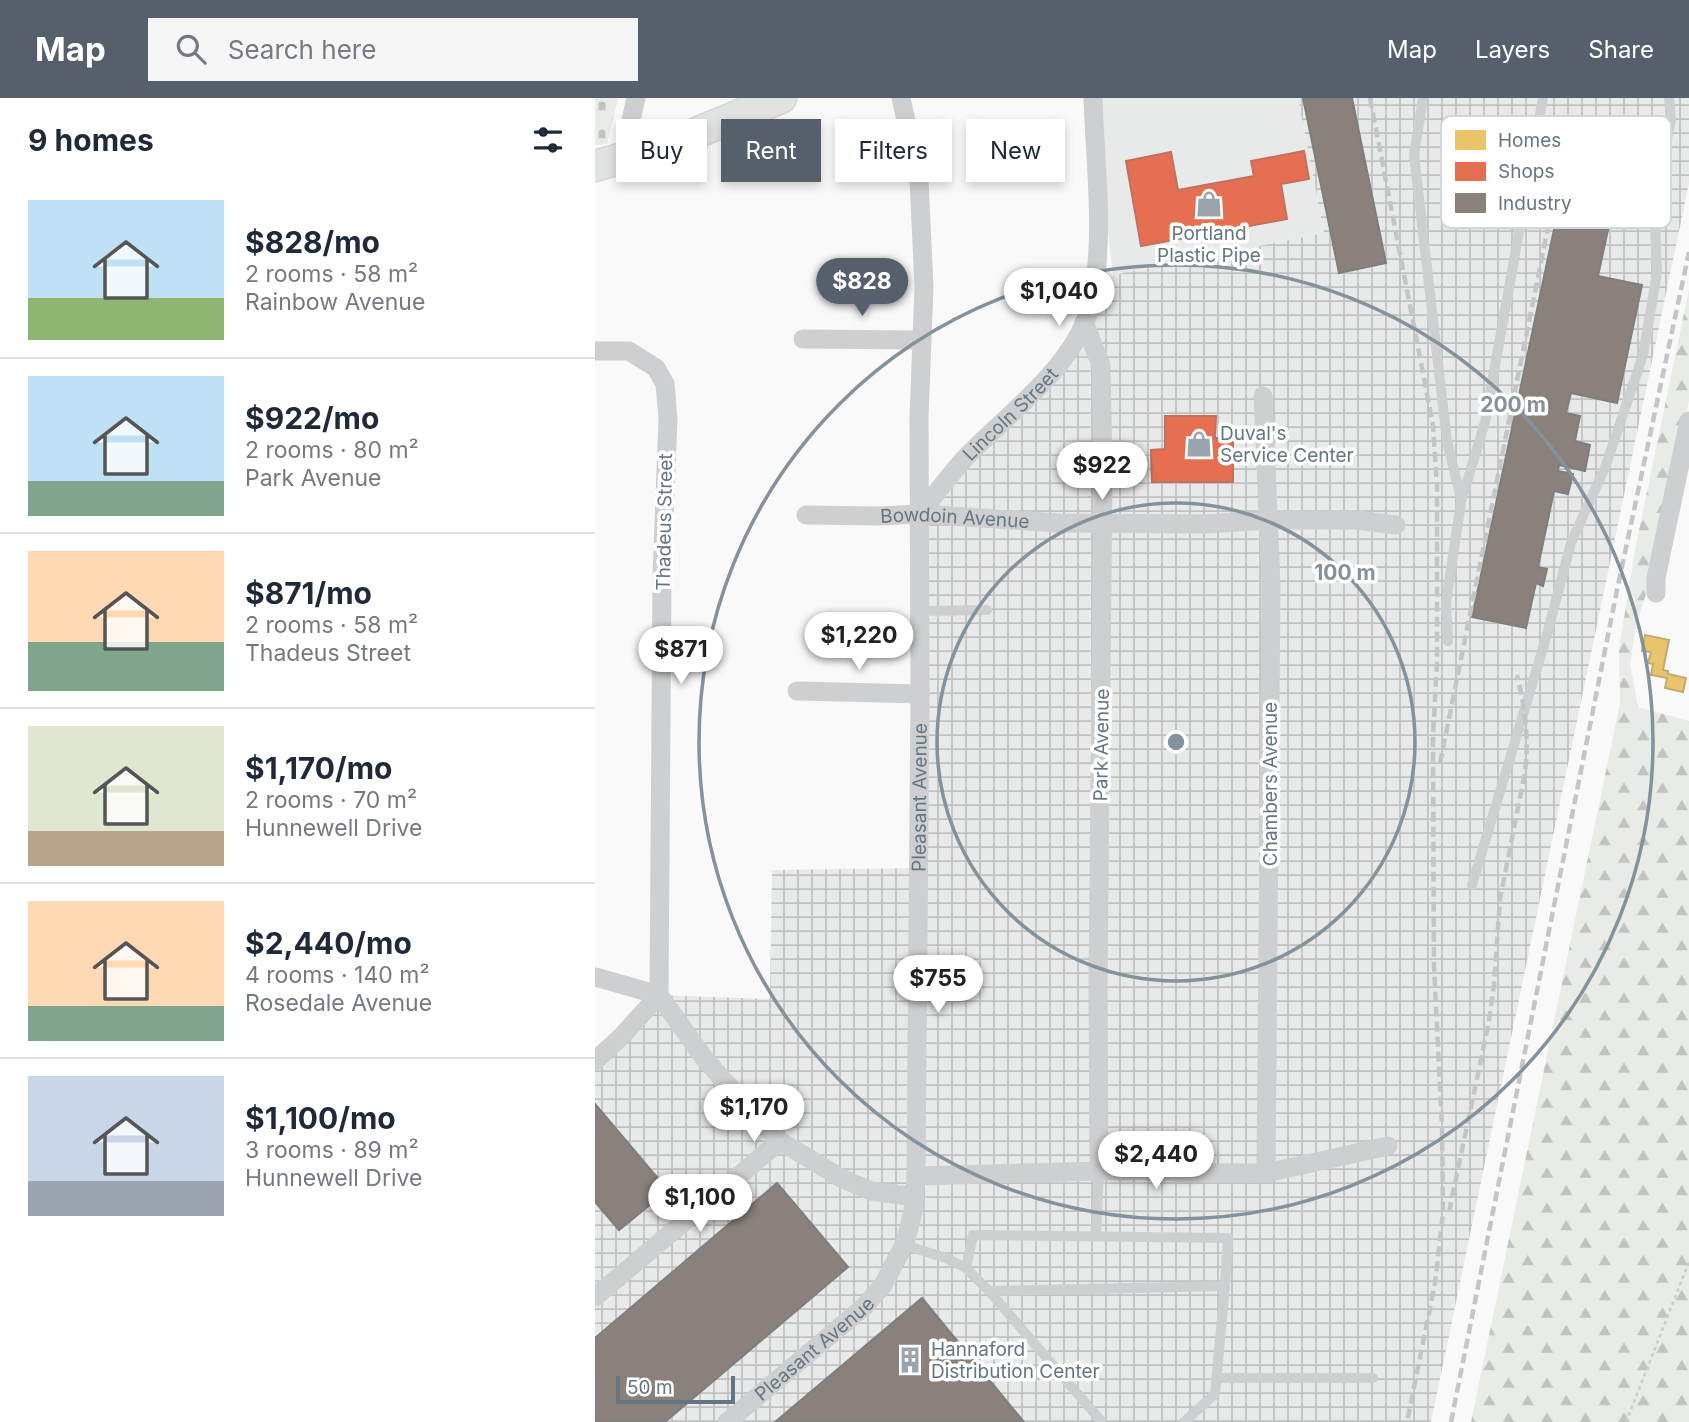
<!DOCTYPE html>
<meta charset="utf-8">
<style>
:root{--surface:#fff;--page:#f6f6f7;--text:#1f2937;--muted:#747a83;--line:#e0e1e3;--accent:#56606c}
body{margin:0;font-family:Inter,sans-serif;background:var(--page);color:var(--text);height:100vh;display:flex;flex-direction:column;font-size:26px;white-space:nowrap}
*{box-sizing:border-box;margin:0}
p{font-size:23px;color:var(--muted)}
.icon{flex:none;width:38px;height:38px;fill:none;stroke:currentColor;stroke-width:2;stroke-linecap:round;stroke-linejoin:round}
.map{position:relative;flex:1;overflow:hidden}
.details{display:flex;flex-direction:column;background:var(--surface);width:595px}
.details>*{flex:none}
.hud{position:absolute;left:21px;top:21px;width:665px;height:63px;display:flex;gap:14px}
.scale{position:absolute;left:21px;bottom:18px;width:119px;box-sizing:border-box;padding-left:7px;border:4px solid #657683;border-top:0;font-size:19px;line-height:24px;white-space:nowrap;color:#657683;-webkit-text-stroke:5px #fff;paint-order:stroke}
.price{position:absolute;translate:-50% -60px;padding:0 16px;border-radius:24px;background:#fff;color:#222;font-size:23px;line-height:46px;filter:drop-shadow(0 2px 4px #0008)}
.price::after{content:'';position:absolute;left:50%;top:42px;width:21px;height:16px;margin-left:-10px;background:inherit;clip-path:polygon(0 0,100% 0,50% 100%)}
.price.active{background:var(--accent);color:#fff}
ul{padding:0;list-style:none}
li{display:flex;align-items:center;gap:21px;height:175px;padding:0 28px}
li+li{border-top:2px solid var(--line)}
li span{display:grid;place-items:center;flex:none;width:196px;height:140px;border-radius:0px;color:#555}
li>.icon{margin-inline-start:auto}
span .icon{width:84px;height:84px;fill:#fffc;stroke-width:1}
li b{font-size:30px}
h2{display:flex;justify-content:space-between;align-items:center;height:84px;padding:0 28px;font-size:30px}
.pill{padding:0 24px;border-radius:0px;background:var(--surface);box-shadow:0 4px 10px #0003;font-size:24px;line-height:63px}
.pill.active{background:var(--accent);color:#fff}
header{display:flex;align-items:center;gap:42px;box-sizing:border-box;height:98px;padding:0 35px;background:var(--accent);color:#fff}
header strong{font-size:33px}
nav{display:flex;gap:38px;margin-inline-start:auto;font-size:24px}
.search{width:490px;height:63px;background:var(--page);display:flex;align-items:center;gap:18px;box-sizing:border-box;padding:0 24px;border-radius:0px;color:var(--muted);font-size:26px}
main{display:flex;flex:1;min-height:0}
.map>svg:first-child{display:block}
.built{fill:#e8e9e9}
.industrial{fill:url(#industrial-grid)}
.forest{fill:url(#forest-firs)}
.cemetery{fill:url(#cemetery-stones)}
.homes{fill:#e9c46a;stroke:#c1ad72;stroke-width:2}
.shops{fill:#e76f51;stroke:#c07160;stroke-width:2}
.industry{fill:#8a817c;stroke:#7f7e7e;stroke-width:2}
.lines{fill:none;stroke-linecap:round;stroke-linejoin:round}
.primary-casing{stroke:#d5d6d7;stroke-width:33}
.path{stroke:#cbcccd;stroke-width:2.5;stroke-dasharray:3.5 3.5;stroke-linecap:butt}
.service{stroke:#cecfd0;stroke-width:10}
.minor{stroke:#cecfd0;stroke-width:19}
.primary{stroke:#e1e2e2;stroke-width:30}
.rail{stroke:#c3c5c6;stroke-width:4.5;stroke-dasharray:10 5;stroke-linecap:butt}
.ring{fill:none;stroke:#84929c;stroke-width:3.5}
.labels{text-anchor:middle;stroke-width:7;stroke-linejoin:round;paint-order:stroke}
.poi-label{font-size:19px;fill:#657683;stroke:#fff;text-anchor:start}
.street-label{font-size:19px;fill:#657683;stroke:#fff}
.key{fill:#fff;stroke:#d1d6da;stroke-width:2}
.key-label{font-size:19px;fill:#657683}
.centre{fill:#84929c;stroke:#fff;stroke-width:3.5}
.ring-label{font-size:21px;text-anchor:middle;font-weight:bold;fill:#84929c;stroke:#fff;stroke-width:7;stroke-linejoin:round;paint-order:stroke}
</style>
<header>
<strong>Map</strong>
<div class="search"><svg class="icon" aria-label="search" viewBox="0 0 24 24"><circle cx="10" cy="10" r="6"/><path d="M15 15l6 6"/></svg>Search here</div>
<nav><a>Map</a><a>Layers</a><a>Share</a></nav>
</header>
<main>
<section class="details">
<h2>9 homes<svg class="icon" aria-label="filters" viewBox="0 0 24 24"><path d="M4 7h16M4 17h16"/><circle cx="9" cy="7" r="2"/><circle cx="15" cy="17" r="2"/></svg></h2>
<ul>
<li><span style="background:linear-gradient(#bfe0f5 70%,#8fb573 0)"><svg class="icon" aria-label="home" viewBox="0 0 24 24"><path d="M3 11l9-7 9 7M6 9v11h12V9"/></svg></span><div><b>$828/mo</b><p>2 rooms · 58 m²</p><p>Rainbow Avenue</p></div></li>
<li><span style="background:linear-gradient(#bfe0f5 75%,#7fa58c 0)"><svg class="icon" aria-label="home" viewBox="0 0 24 24"><path d="M3 11l9-7 9 7M6 9v11h12V9"/></svg></span><div><b>$922/mo</b><p>2 rooms · 80 m²</p><p>Park Avenue</p></div></li>
<li><span style="background:linear-gradient(#ffd9b3 65%,#7fa58c 0)"><svg class="icon" aria-label="home" viewBox="0 0 24 24"><path d="M3 11l9-7 9 7M6 9v11h12V9"/></svg></span><div><b>$871/mo</b><p>2 rooms · 58 m²</p><p>Thadeus Street</p></div></li>
<li><span style="background:linear-gradient(#dfe7d0 75%,#b9a48a 0)"><svg class="icon" aria-label="home" viewBox="0 0 24 24"><path d="M3 11l9-7 9 7M6 9v11h12V9"/></svg></span><div><b>$1,170/mo</b><p>2 rooms · 70 m²</p><p>Hunnewell Drive</p></div></li>
<li><span style="background:linear-gradient(#ffd9b3 75%,#7fa58c 0)"><svg class="icon" aria-label="home" viewBox="0 0 24 24"><path d="M3 11l9-7 9 7M6 9v11h12V9"/></svg></span><div><b>$2,440/mo</b><p>4 rooms · 140 m²</p><p>Rosedale Avenue</p></div></li>
<li><span style="background:linear-gradient(#c9d6e8 75%,#9aa5b1 0)"><svg class="icon" aria-label="home" viewBox="0 0 24 24"><path d="M3 11l9-7 9 7M6 9v11h12V9"/></svg></span><div><b>$1,100/mo</b><p>3 rooms · 89 m²</p><p>Hunnewell Drive</p></div></li>
</ul>
</section>
<div class="map">
<svg width="1094" height="1324" viewBox="0 0 1094 1324">
<defs>
<pattern id="industrial-grid" width="8" height="8" patternUnits="userSpaceOnUse" patternTransform="scale(1.75)"><rect width="8" height="8" fill="#e8e9e9"/><path d="M0 4h8M4 0v8" fill="none" stroke="#c0c1c2"/></pattern>
<pattern id="forest-firs" width="22" height="20" patternUnits="userSpaceOnUse" patternTransform="scale(1.75)"><rect width="22" height="20" fill="#e8ebe6"/><path d="M5 1l3.5 6h-7zM16 11l3.5 6h-7z" fill="#c0c3c0"/></pattern>
<pattern id="cemetery-stones" width="16" height="16" patternUnits="userSpaceOnUse" patternTransform="scale(1.75)"><rect width="16" height="16" fill="#e8ebe6"/><path d="M2 7V4a2 2 0 0 1 4 0v3zM10 15v-3a2 2 0 0 1 4 0v3z" fill="#c0c3c0"/></pattern>
</defs>
<rect width="100%" height="100%" fill="#f9f9f9"/>
<polygon class="built" points="505,0 703,0 729,135 518,177 505,63"/>
<polygon class="industrial" points="703,0 1094,0 1094,85 836,1324 0,1324 0,950 64,897 175,901 177,772 324,770 325,416 440,294 497,204 518,177 729,135"/>
<polygon class="forest" points="1094,191 1094,302 1052,493 1041,527 1035,566 1043,609 1094,623 1094,1324 876,1324 1025,605 1024,551 1040,452"/>
<polygon class="cemetery" points="0,0 23,0 12,46 0,47"/>
<polygon class="homes" points="1050,537 1074,542 1068,572 1073,573 1073,576 1091,580 1088,594 1070,590 1072,580 1056,577 1058,566 1053,565 1056,554 1047,553"/>
<g class="shops">
<polygon points="709,53 714,81 686,86 692,121 546,148 531,63 576,54 583,92 659,78 656,63"/>
<polygon points="570,318 621,318 620,340 638,340 638,384 557,384 556,352 570,351"/>
</g>
<g class="industry">
<polygon points="708,0 757,0 791,165 744,175"/>
<polygon points="972,70 1024,81 1003,178 1047,187 1022,305 976,295 971,315 985,318 980,343 995,347 990,373 964,367 963,373 978,376 973,396 959,393 943,469 952,471 948,488 941,485 931,530 877,519"/>
<polygon points="0,1006 73,1092 24,1132 0,1104"/>
<polygon points="182,1085 253,1169 70,1324 0,1324 0,1240"/>
<polygon points="327,1200 429,1324 180,1324"/>
</g>
<g class="lines">
<g class="primary-casing">
<polyline id="primary" points="0,68 67,49 186,0"/>
</g>
<polyline class="path" points="1031,1324 1094,1164"/>
<g class="service">
<polyline points="828,0 819,57 852,343 866,401"/>
<polyline points="325,513 392,512"/>
<polyline points="853,543 851,505 866,404 890,324 948,0"/>
<polyline points="877,787 951,540 976,445 1011,367 1048,257 1062,175 1059,100 1076,22 1074,0"/>
<polyline points="501,1138 504,1073"/>
<polyline points="309,1147 351,1160 371,1170 394,1193 507,1324"/>
<polyline points="371,1170 378,1137 633,1140 630,1188 394,1193"/>
<polyline points="623,1280 778,1280"/>
<polyline points="589,1324 620,1296 630,1188"/>
</g>
<g class="minor">
<polyline points="27,62 41,0"/>
<polyline points="489,224 506,267 508,374 503,886 504,1073"/>
<polyline points="208,241 326,242"/>
<polyline points="0,253 34,253 61,270 70,286 73,321 67,476 64,897 26,939 0,963"/>
<polyline points="668,298 676,486 671,1075"/>
<path id="s1" d="M325,416C340,397 355,376 372,358C415,314 484,265 497,202C510,136 500,66 498,0"/>
<path id="s2" d="M211,417L284,418L325,416L462,425L611,426L675,422H761L801,427"/>
<polyline points="1061,495 1061,480 1094,323"/>
<polyline points="202,593 325,596"/>
<polyline points="0,879 64,897 109,960 158,1016 185,1043 246,1080 276,1093 320,1099"/>
<polyline points="321,1078 549,1072 594,1075 671,1075 793,1048"/>
<polyline points="0,1199 185,1043"/>
<path id="s3" d="M132,1324L270,1208L288,1187L309,1147L313,1134L318,1114L321,1078L325,596L324,320L329,189L324,82L306,0"/>
</g>
<use href="#primary" class="primary"/>
<g class="rail">
<polyline points="775,0 838,327 842,389 842,564 838,638 839,868 847,1028 848,1115 840,1185 812,1324"/>
<polyline points="845,665 971,40"/>
<path d="M854,1114L894,923L899,887L905,801L930,674C934,640 930,609 922,577"/>
<polyline points="856,1324 1022,492 1094,154"/>
</g>
</g>
<g class="ring">
<circle cx="581" cy="644" r="239"/>
<circle cx="581" cy="644" r="477"/>
</g>
<defs>
<g id="shop-bare" transform="scale(2.1)"><path d="M-5-2.5h2.3a2.7 3.5 0 0 1 5.4 0H5L5.5 6h-11ZM-1.5-2.5h3a1.5 2.3 0 0 0-3 0Z" fill="#99a4ac" stroke="#fff" stroke-width="2.5" paint-order="stroke"/></g>
<g id="building-bare" transform="scale(2.1)"><path d="M-4-6H4V6H1V3H-1V6H-4ZM-2.5-4.3h1.7v1.8h-1.7ZM.8-4.3h1.7v1.8H.8ZM-2.5-1h1.7V.8h-1.7ZM.8-1h1.7V.8H.8Z" fill="#99a4ac" stroke="#fff" stroke-width="2.5" paint-order="stroke"/></g>
</defs>
<g fill-rule="evenodd">
<use href="#shop-bare" x="614" y="106"/>
<use href="#shop-bare" x="604" y="346"/>
<use href="#building-bare" x="315" y="1262"/>
</g>
<g class="labels">
<g class="poi-label">
<text x="614" y="142" text-anchor="middle">Portland<tspan x="614" dy="22">Plastic Pipe</tspan></text>
<text x="625" y="342">Duval's<tspan x="625" dy="22">Service Center</tspan></text>
<text x="336" y="1258">Hannaford<tspan x="336" dy="22">Distribution Center</tspan></text>
</g>
<g class="street-label">
<text dy="7" stroke="none"><textPath href="#s1" startOffset="135">Lincoln Street</textPath></text>
<text dy="7" stroke="none"><textPath href="#s2" startOffset="149">Bowdoin Avenue</textPath></text>
<text transform="translate(69 424) rotate(-89)" y="7">Thadeus Street</text>
<text transform="translate(506 647) rotate(-89)" y="7">Park Avenue</text>
<text transform="translate(675 686) rotate(-90)" y="7">Chambers Avenue</text>
<text dy="7" stroke="none"><textPath href="#s3" startOffset="702">Pleasant Avenue</textPath></text>
<text dy="7" stroke="none"><textPath href="#s3" startOffset="114">Pleasant Avenue</textPath></text>
</g>
</g>
<rect x="846" y="18" width="230" height="112" rx="10" class="key"/>
<rect x="860" y="32" width="31" height="20" fill="#e9c46a"/>
<rect x="860" y="64" width="31" height="19" fill="#e76f51"/>
<rect x="860" y="95" width="31" height="20" fill="#8a817c"/>
<g class="key-label">
<text x="903" y="49">Homes</text>
<text x="903" y="80">Shops</text>
<text x="903" y="112">Industry</text>
</g>
<circle cx="581" cy="644" r="10" class="centre"/>
<g class="ring-label">
<text x="918" y="314">200 m</text>
<text x="750" y="482">100 m</text>
</g>
</svg>
<div class="scale">50 m</div>
<b class="price active" style="left:267px;top:220px">$828</b>
<b class="price" style="left:464px;top:230px">$1,040</b>
<b class="price" style="left:507px;top:404px">$922</b>
<b class="price" style="left:264px;top:574px">$1,220</b>
<b class="price" style="left:86px;top:588px">$871</b>
<b class="price" style="left:343px;top:917px">$755</b>
<b class="price" style="left:159px;top:1046px">$1,170</b>
<b class="price" style="left:561px;top:1093px">$2,440</b>
<b class="price" style="left:105px;top:1136px">$1,100</b>
<div class="hud">
<a class="pill">Buy</a>
<a class="pill active">Rent</a>
<a class="pill">Filters</a>
<a class="pill">New</a>
</div>
</div>
</main>
